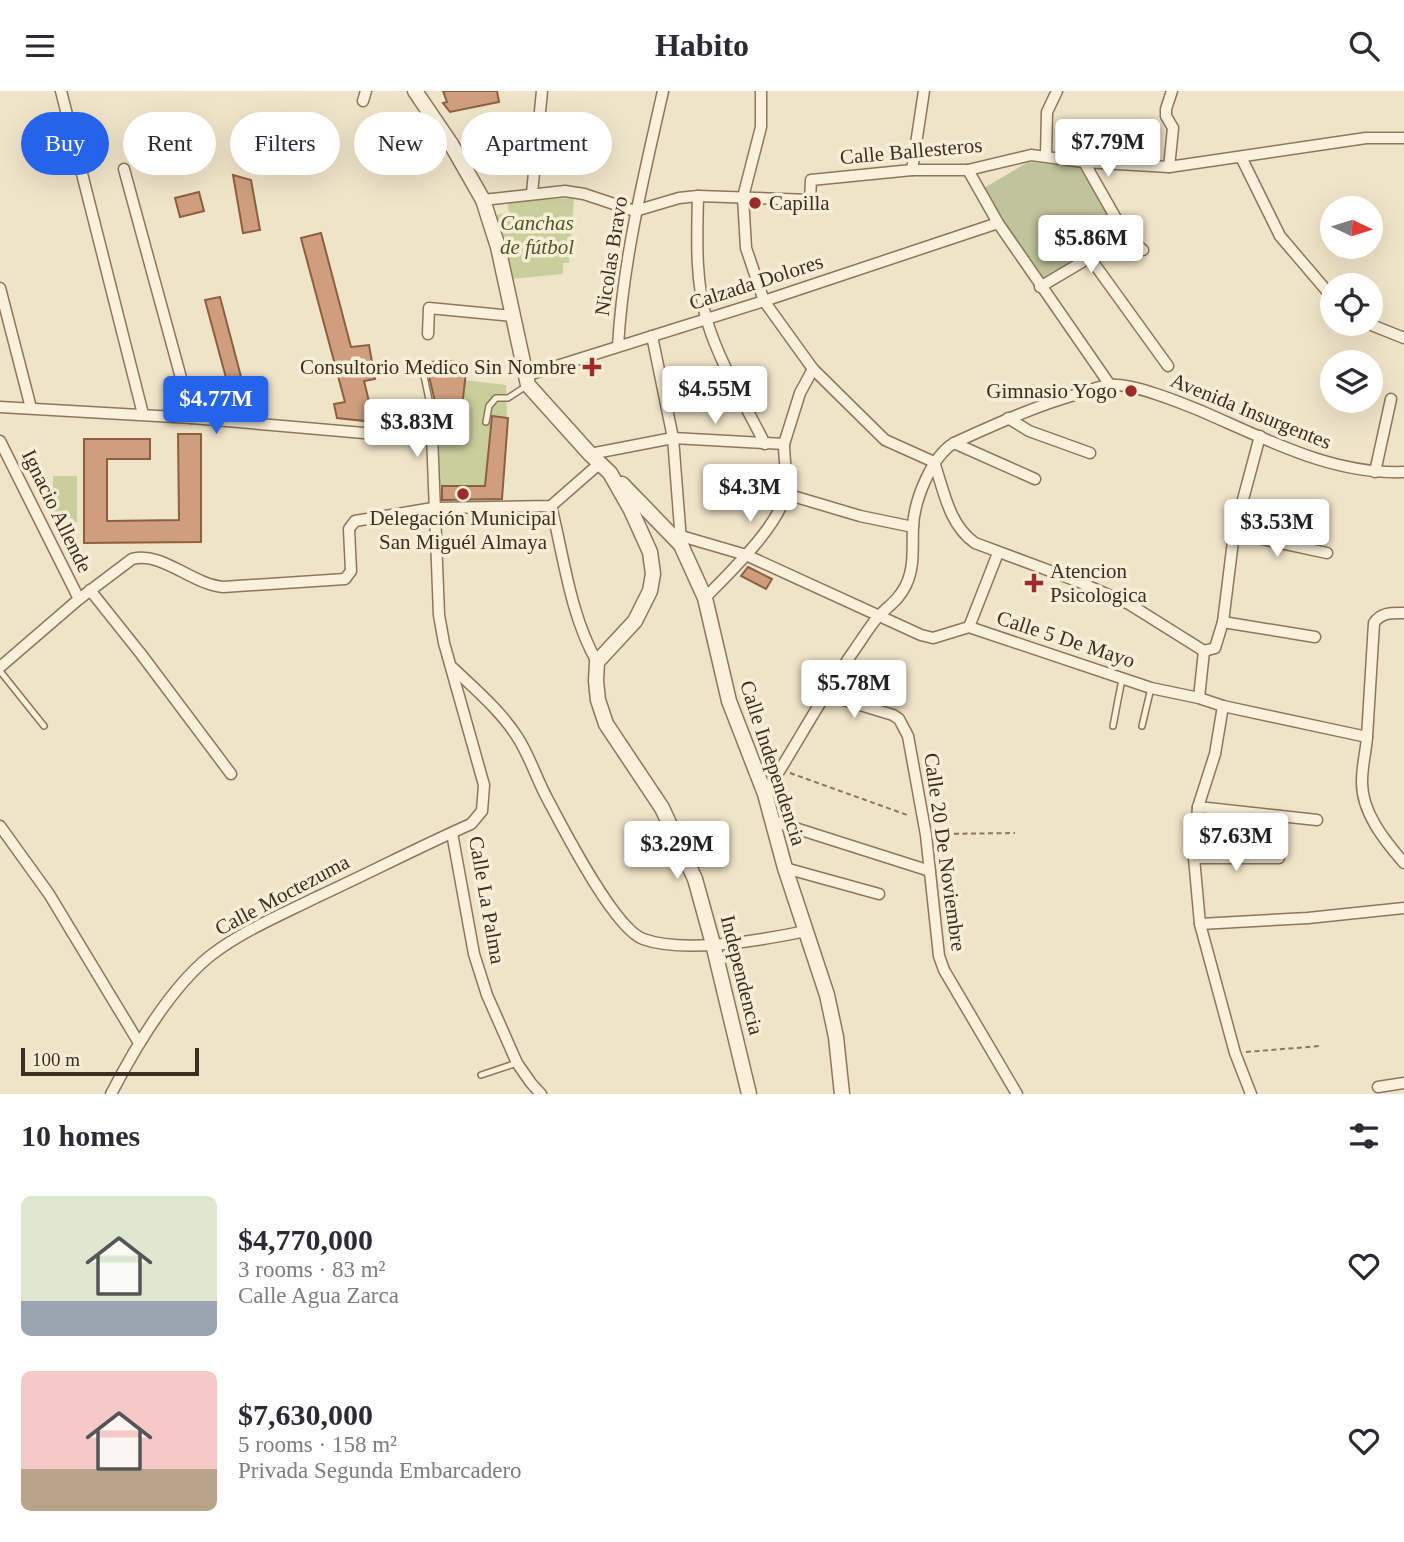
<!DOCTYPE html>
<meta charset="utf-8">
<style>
:root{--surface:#fff;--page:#f7f7f7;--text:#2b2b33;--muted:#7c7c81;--accent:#2563eb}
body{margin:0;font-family:"Times New Roman",serif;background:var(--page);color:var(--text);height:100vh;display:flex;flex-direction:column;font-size:26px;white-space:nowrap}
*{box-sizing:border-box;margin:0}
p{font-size:23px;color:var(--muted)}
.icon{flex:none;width:38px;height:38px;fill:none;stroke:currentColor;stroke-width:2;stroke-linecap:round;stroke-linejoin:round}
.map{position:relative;height:1003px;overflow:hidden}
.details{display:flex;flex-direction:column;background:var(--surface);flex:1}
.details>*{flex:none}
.banner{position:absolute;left:21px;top:21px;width:700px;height:63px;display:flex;gap:14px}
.needle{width:46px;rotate:94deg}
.fabs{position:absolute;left:1320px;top:105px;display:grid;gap:14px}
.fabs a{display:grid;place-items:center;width:63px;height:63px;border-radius:50%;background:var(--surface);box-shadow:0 7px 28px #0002;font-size:35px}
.scale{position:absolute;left:21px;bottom:18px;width:178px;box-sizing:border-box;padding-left:7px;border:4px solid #3d2e20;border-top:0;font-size:19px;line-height:24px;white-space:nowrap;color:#3d2e20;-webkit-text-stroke:5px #f7eed8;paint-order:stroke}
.price{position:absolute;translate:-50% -60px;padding:0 16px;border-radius:7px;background:#fff;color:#222;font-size:23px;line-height:46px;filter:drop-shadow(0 2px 4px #0008)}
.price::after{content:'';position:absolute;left:50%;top:42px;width:21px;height:16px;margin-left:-10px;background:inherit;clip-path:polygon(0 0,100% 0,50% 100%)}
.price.on{background:var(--accent);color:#fff}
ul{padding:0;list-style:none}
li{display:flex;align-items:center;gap:21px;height:175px;padding:0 21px}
li span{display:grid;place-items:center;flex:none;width:196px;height:140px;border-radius:10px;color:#555}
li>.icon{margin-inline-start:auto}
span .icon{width:84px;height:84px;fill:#fffc;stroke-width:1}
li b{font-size:30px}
h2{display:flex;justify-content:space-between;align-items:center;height:84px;padding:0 21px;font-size:30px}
.chip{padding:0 24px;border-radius:32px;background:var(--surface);box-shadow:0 7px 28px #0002;font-size:24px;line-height:63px}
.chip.on{background:var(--accent);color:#fff}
header{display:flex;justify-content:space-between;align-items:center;height:91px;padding:0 21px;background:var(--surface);font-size:32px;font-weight:800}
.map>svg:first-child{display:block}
.green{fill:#c9cf9b}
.cemetery{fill:#bfc49a}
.building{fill:#cf9f7d;stroke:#8d5f41;stroke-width:2}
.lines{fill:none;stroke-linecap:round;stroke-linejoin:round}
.service-casing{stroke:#8d765c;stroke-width:8}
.minor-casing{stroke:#8d765c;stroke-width:13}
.tertiary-casing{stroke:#8d765c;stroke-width:17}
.path{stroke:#8d765c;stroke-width:2;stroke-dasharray:5 3.5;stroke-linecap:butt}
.service{stroke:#faf1dc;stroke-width:5}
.minor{stroke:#faf1dc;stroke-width:10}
.tertiary{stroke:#faf1dc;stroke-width:14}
.poi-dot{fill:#9e2a2b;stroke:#f7eed8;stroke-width:2.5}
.labels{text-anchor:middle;stroke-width:7;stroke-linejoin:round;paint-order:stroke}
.street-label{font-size:21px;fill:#3d2e20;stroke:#f7eed8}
.poi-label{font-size:21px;fill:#3d2e20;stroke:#f7eed8;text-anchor:start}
.park-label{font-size:21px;font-style:italic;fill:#4d5a26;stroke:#f7eed8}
</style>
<header><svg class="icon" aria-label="menu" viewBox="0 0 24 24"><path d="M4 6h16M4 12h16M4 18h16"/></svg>Habito<svg class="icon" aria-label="search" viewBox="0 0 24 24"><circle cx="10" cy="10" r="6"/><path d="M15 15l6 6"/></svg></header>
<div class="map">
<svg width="1404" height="1003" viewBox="0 0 1404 1003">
<rect width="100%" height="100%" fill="#f0e4c8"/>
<g class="green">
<polygon points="574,107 569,172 563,172 563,183 511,188 496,124 509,122 507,110"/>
<polygon points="465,289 506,294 507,327 491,326 485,395 438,394 440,322"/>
<rect x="53" y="385" width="24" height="46"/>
</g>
<polygon class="cemetery" points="1028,71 1079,76 1120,142 1041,189 984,97"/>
<g class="building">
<polygon points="443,0 497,0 499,11 450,21 443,12 447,11"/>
<polygon points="233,84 251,89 260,139 243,142"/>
<polygon points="199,101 204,120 180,126 175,107"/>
<polygon points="321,142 351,256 369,254 375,288 364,290 374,331 337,327 334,313 345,311 301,147"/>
<polygon points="220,206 249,316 235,320 205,209"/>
<polygon points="446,270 467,272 461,325 439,322 435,311 429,285 430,271"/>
<polygon points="492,325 508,327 502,408 442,409 442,395 485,395"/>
<polygon points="178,343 201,343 201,451 84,452 84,348 150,348 150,368 107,368 107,430 179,429"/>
<polygon points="748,476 772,488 766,498 741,485"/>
</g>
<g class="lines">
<g class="service-casing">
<g id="service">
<polyline points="424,285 431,318"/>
<polyline points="486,331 489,315 496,307 508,307 528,294"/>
<polyline points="0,580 44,635"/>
<polyline points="1113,635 1122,588"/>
<polyline points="1142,635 1151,597"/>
<polyline points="481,984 517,972"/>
</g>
</g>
<g class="minor-casing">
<g id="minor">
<polyline points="61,0 143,323"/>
<polyline points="761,0 761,36 743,106 746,157 764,210 813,278 885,349 934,371"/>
<polyline points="363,10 366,0"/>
<polyline points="1046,65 1047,21 1057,0"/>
<polyline points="1241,66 1280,145 1332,206"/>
<polyline points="1084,71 1126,145 1143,159"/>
<polyline points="1169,76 1173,37 1166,25 1166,18 1172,0"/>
<polyline points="124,78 192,327"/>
<polyline points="912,79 924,0"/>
<polyline points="968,79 998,132 1110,294"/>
<polyline points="532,102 542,0"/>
<path d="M698,105C697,146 695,190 707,230C720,273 745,313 765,353"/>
<polyline points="483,109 565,100 584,103 635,120 679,107 698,105 810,109 811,89 912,79 968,79 1031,64 1084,71 1169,76 1366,47 1404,47"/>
<polyline points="1090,167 1168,275"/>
<polyline points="1040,196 1126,145"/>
<polyline points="0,197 31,317"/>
<polyline points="1369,233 1404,247"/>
<polyline points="428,243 429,217 512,225"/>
<polyline points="652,245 673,347 681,450"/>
<path d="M618,255C623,168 644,85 663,0"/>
<polyline points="525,285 764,210 998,132"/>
<polyline points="0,316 192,327 433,348"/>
<polyline points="1008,327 1029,340 1090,362"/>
<polyline points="0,350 79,508"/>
<polyline points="954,352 1035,388"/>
<polyline points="590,363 673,347 784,353 800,302 813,278"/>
<path d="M934,371C944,400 949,434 975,452L1077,490L1129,513L1204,560L1199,607"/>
<polyline points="1375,381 1391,308"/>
<polyline points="786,403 860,425 913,436"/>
<path d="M551,415C564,466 570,524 597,571"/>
<polyline points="1234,442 1327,462"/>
<path d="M681,445L746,464L921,544L933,547L969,536L1151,597L1199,607L1223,615L1367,646C1366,660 1362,675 1362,690C1361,721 1385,750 1404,772"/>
<polyline points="90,499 141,563 231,683"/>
<path d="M705,507C727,484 780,434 785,403C788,388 784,369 784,353"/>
<polyline points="1223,531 1315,546"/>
<polyline points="969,536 998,462"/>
<polyline points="1204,560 1215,557 1223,531 1234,442 1260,345"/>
<path d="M0,576L79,508L132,468C162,460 191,493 223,496L345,488L351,480L349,438L355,430L433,417L551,415L599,373"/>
<path d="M453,577C476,599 501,620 518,647C530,666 537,689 548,709C564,739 614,837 643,848C685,863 763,849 806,840"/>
<polyline points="824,603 893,624 899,628 908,645 926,744 939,865 944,879 1017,1003"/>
<polyline points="1223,615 1215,663 1198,716 1194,767 1200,833 1235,962 1251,1003"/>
<path d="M1367,646L1374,532C1381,521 1392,522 1404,522"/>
<path d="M765,703C795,656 821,607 853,561C861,550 869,536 878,526C889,514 898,510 906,494C915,475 912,456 913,436C914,410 931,366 954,352C994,334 1035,315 1078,303C1088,300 1099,295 1109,294C1133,292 1179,311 1201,320C1266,348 1332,384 1404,381"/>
<polyline points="1198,716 1317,729"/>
<polyline points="773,730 930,780"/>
<polyline points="0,735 49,803 139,952"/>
<polyline points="452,742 474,863 487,904 517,972 531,992 541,1003"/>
<polyline points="1194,767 1279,767"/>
<polyline points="785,777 879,803"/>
<polyline points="1200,833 1308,827 1404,817"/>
<polyline points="1378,996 1404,992"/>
<path d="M111,1003C135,957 169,898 210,865C242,840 281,824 317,806C369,782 419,756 471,733L482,720L484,694L444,552L439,524L431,318"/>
</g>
</g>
<g class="tertiary-casing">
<g id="tertiary">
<polyline points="415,0 451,53 483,109 498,156 528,294 590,363 610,382 631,419 650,461 653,483 650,500 635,530 597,571 596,590 598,609 606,633 662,717 695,788 713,853 749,1003"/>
<polyline points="622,393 681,454 705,507 729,610 765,703 785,777 827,904 836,946 842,1003"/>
</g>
</g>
<g class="path">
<polyline points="790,682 910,725"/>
<polyline points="937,743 1015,742"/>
<polyline points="1246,961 1320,955"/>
</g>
<use href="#service" class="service"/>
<use href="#minor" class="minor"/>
<use href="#tertiary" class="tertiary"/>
</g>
<g class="poi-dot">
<circle cx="755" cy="112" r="7"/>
<path d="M588.5 265.5h7v7h7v7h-7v7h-7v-7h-7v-7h7z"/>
<circle cx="1131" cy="300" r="7"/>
<circle cx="463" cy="403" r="7"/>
<path d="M1030.5 481.5h7v7h7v7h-7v7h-7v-7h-7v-7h7z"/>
</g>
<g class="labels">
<g class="street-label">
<text transform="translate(911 60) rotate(-5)" y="7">Calle Ballesteros</text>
<text transform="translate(611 165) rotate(-81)" y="7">Nicolas Bravo</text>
<text transform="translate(756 191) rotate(-18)" y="7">Calzada Dolores</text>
<text transform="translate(1251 320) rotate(22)" y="7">Avenida Insurgentes</text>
<text transform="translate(57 420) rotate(64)" y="7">Ignacio Allende</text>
<text transform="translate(1066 548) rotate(18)" y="7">Calle 5 De Mayo</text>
<text transform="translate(773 672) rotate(72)" y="7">Calle Independencia</text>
<text transform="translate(945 761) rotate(82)" y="7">Calle 20 De Noviembre</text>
<text transform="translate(282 804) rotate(-28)" y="7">Calle Moctezuma</text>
<text transform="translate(487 809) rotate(80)" y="7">Calle La Palma</text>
<text transform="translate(742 884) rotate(76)" y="7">Independencia</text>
</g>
<g class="poi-label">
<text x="769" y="119">Capilla</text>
<text x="576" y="283" text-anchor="end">Consultorio Medico Sin Nombre</text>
<text x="1117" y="307" text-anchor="end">Gimnasio Yogo</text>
<text x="463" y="434" text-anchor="middle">Delegación Municipal<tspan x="463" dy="24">San Miguél Almaya</tspan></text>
<text x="1050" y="487">Atencion<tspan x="1050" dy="24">Psicologica</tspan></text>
</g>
<g class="park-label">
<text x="537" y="139">Canchas<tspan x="537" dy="24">de fútbol</tspan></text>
</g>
</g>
</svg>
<div class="fabs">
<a><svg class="needle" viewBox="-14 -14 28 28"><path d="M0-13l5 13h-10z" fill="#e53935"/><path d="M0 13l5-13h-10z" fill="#7c7c81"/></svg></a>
<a><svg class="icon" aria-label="locate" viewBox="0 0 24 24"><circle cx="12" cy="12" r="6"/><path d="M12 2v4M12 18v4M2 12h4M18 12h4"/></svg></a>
<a><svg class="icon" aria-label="layers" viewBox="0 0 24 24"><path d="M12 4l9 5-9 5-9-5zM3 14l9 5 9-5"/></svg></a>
</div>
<div class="scale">100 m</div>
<b class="price" style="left:1108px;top:88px">$7.79M</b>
<b class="price" style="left:1091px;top:184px">$5.86M</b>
<b class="price" style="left:715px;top:335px">$4.55M</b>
<b class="price on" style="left:216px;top:345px">$4.77M</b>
<b class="price" style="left:417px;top:368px">$3.83M</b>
<b class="price" style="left:750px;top:433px">$4.3M</b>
<b class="price" style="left:1277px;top:468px">$3.53M</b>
<b class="price" style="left:854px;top:629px">$5.78M</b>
<b class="price" style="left:1236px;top:782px">$7.63M</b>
<b class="price" style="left:677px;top:790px">$3.29M</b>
<div class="banner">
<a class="chip on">Buy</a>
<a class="chip">Rent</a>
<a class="chip">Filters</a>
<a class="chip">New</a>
<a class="chip">Apartment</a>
</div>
</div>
<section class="details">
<h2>10 homes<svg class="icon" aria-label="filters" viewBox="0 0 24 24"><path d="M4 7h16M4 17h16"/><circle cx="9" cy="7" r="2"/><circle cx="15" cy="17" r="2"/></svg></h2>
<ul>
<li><span style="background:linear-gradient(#dfe7d0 75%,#9aa5b1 0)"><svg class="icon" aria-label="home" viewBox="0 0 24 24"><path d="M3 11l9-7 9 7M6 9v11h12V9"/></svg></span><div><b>$4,770,000</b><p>3 rooms · 83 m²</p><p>Calle Agua Zarca</p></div><svg class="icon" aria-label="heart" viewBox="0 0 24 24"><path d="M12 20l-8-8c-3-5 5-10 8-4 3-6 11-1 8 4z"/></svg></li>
<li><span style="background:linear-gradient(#f6c9c9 70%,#b9a48a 0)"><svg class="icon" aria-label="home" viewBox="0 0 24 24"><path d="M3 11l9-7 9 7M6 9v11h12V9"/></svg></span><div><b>$7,630,000</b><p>5 rooms · 158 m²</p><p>Privada Segunda Embarcadero</p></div><svg class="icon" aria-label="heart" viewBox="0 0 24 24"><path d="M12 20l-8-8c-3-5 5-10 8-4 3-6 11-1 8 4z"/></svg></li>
</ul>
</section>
